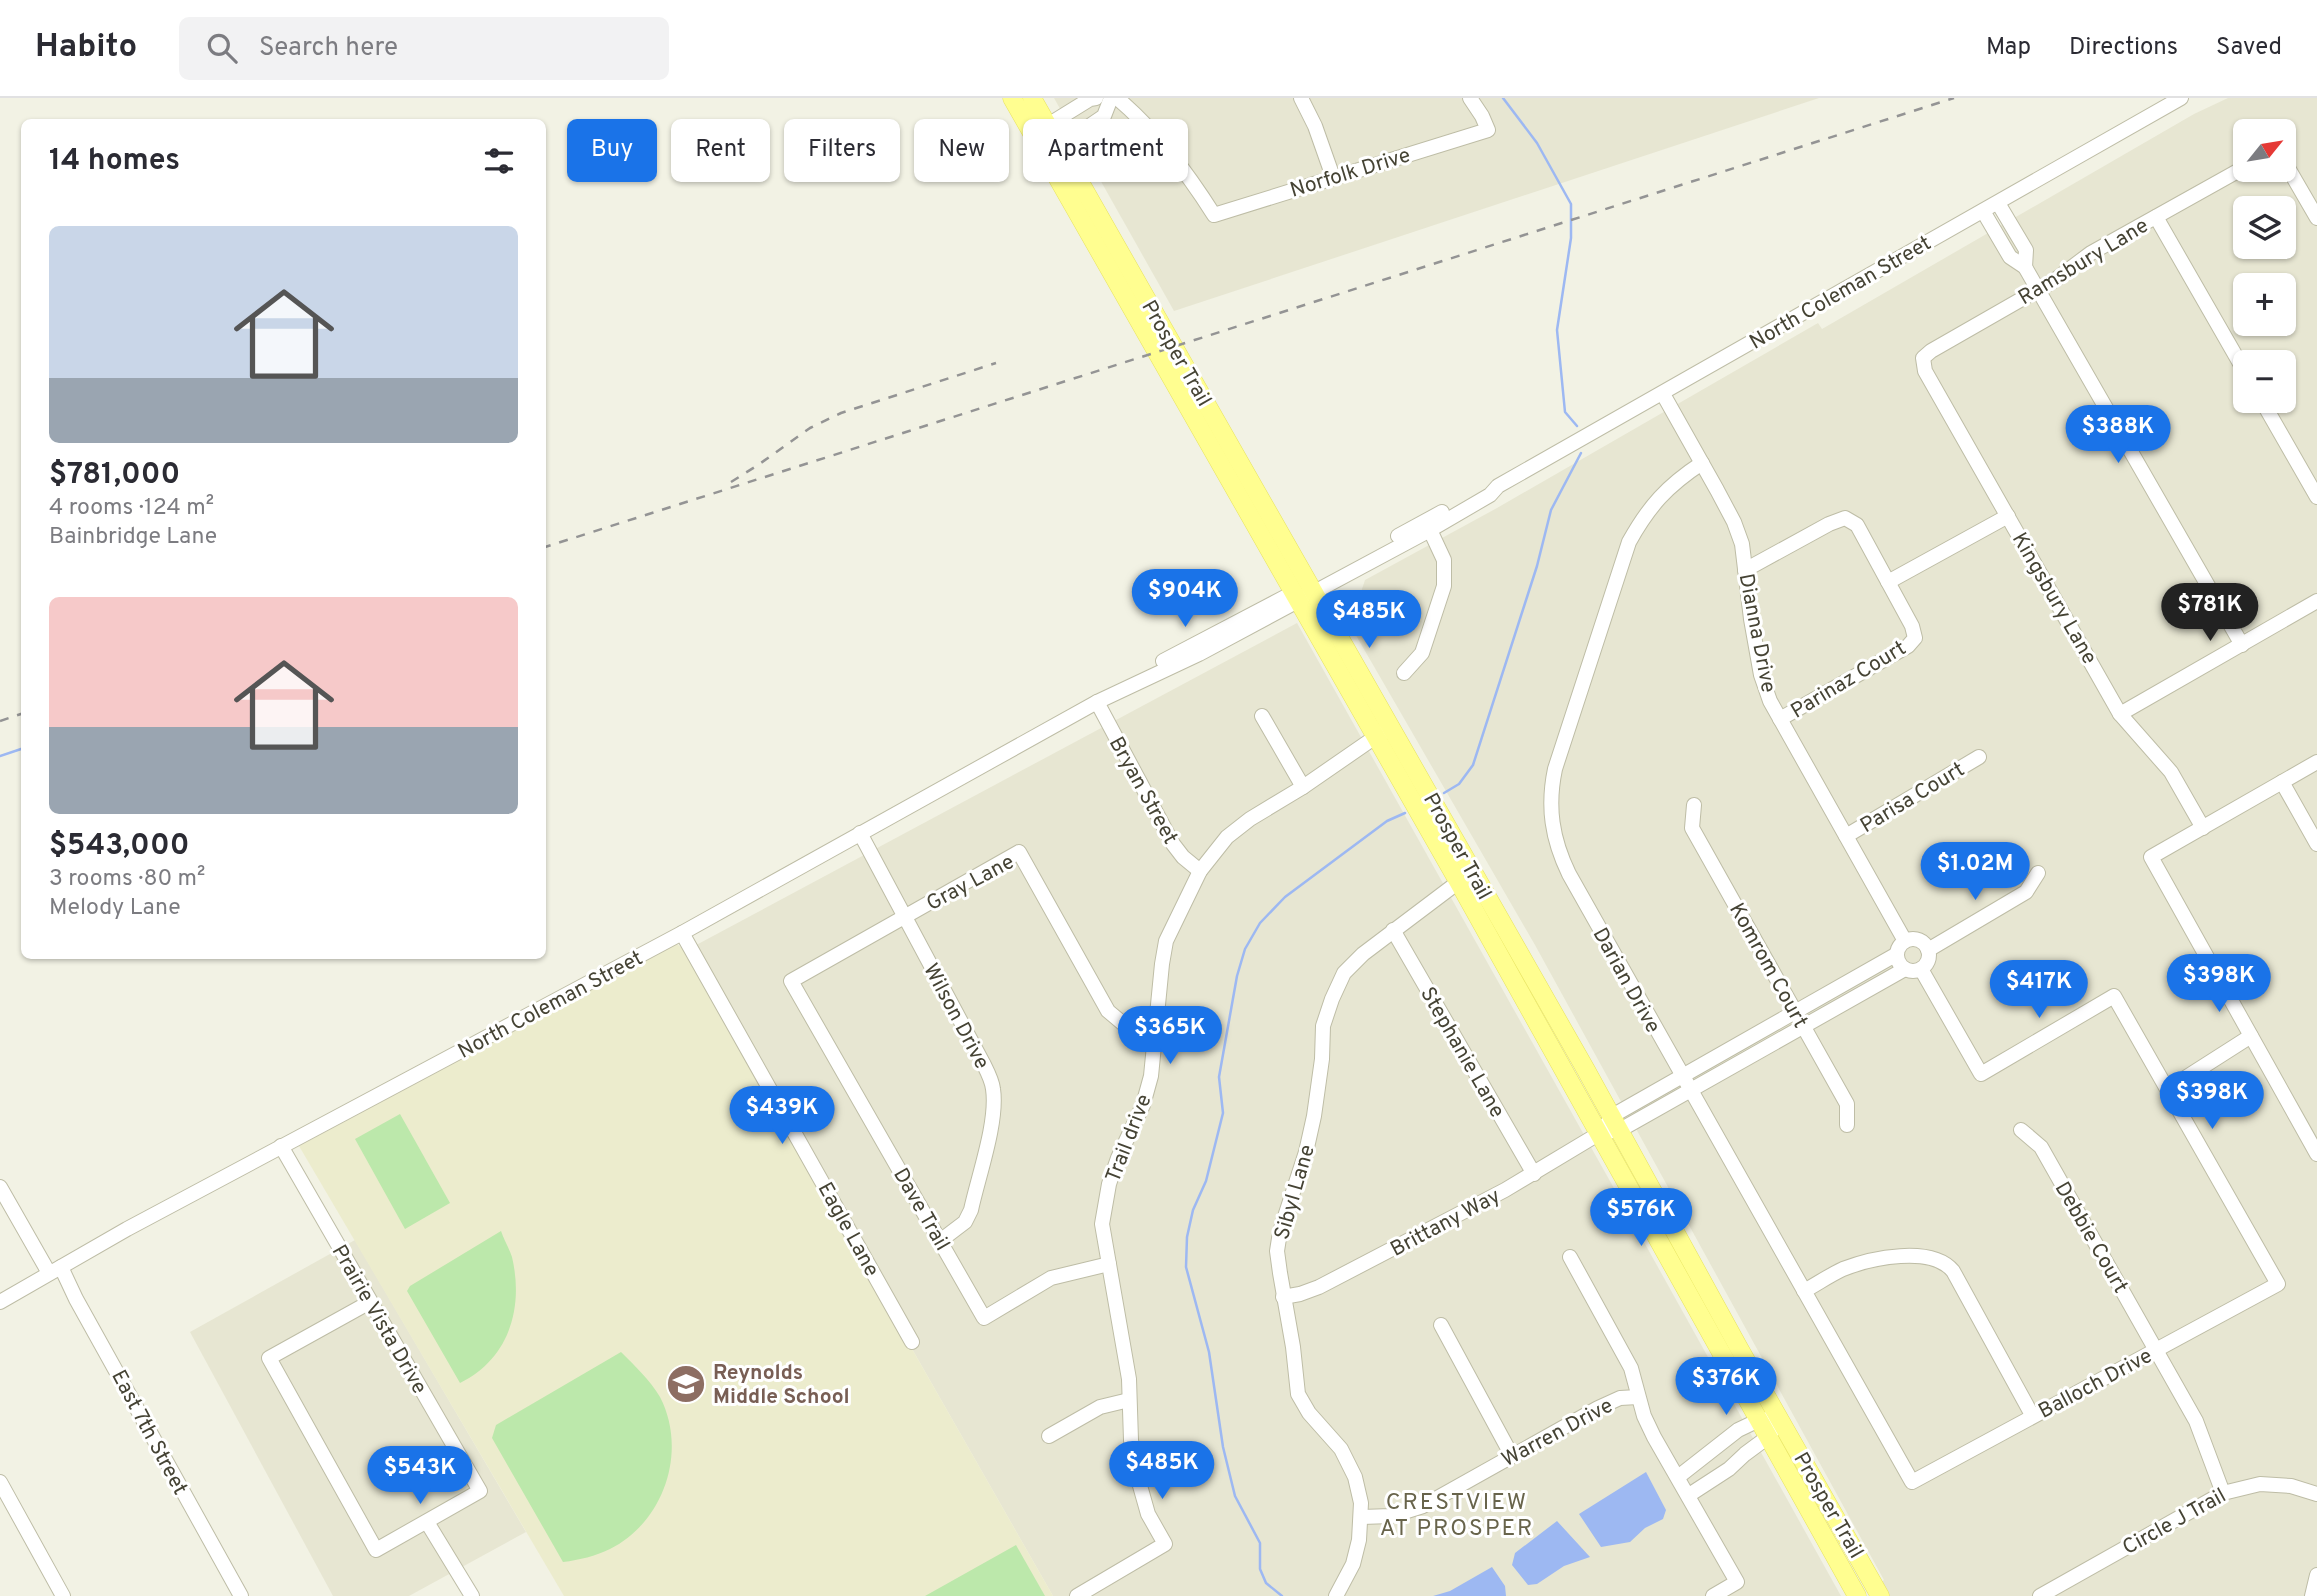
<!DOCTYPE html>
<meta charset="utf-8">
<style>
:root{--surface:#fff;--page:#f2f2f3;--text:#2b2b33;--muted:#7c7c81;--line:#e1e1e2;--accent:#1a73e8}
body{margin:0;font-family:Overpass,sans-serif;background:var(--page);color:var(--text);height:100vh;display:flex;flex-direction:column;font-size:26px;white-space:nowrap}
*{box-sizing:border-box;margin:0}
p{font-size:23px;color:var(--muted)}
.icon{flex:none;width:38px;height:38px;fill:none;stroke:currentColor;stroke-width:2;stroke-linecap:round;stroke-linejoin:round}
.map{position:relative;flex:1;overflow:hidden}
.side{position:absolute;left:21px;top:21px;width:525px;height:840px;display:flex;flex-direction:column;background:var(--surface);border-radius:10px;box-shadow:0 2px 5px #0004}
.side>*{flex:none}
.guide{position:absolute;left:567px;top:21px;width:665px;height:63px;display:flex;gap:14px}
.needle{width:46px;rotate:60deg}
.fabs{position:absolute;left:2233px;top:21px;display:grid;gap:14px}
.fabs a{display:grid;place-items:center;width:63px;height:63px;border-radius:10px;background:var(--surface);box-shadow:0 2px 5px #0004;font-size:35px}
.price{position:absolute;translate:-50% -60px;padding:0 16px;border-radius:24px;background:var(--accent);color:#fff;font-size:23px;line-height:46px;filter:drop-shadow(0 2px 4px #0008)}
.price::after{content:'';position:absolute;left:50%;top:42px;width:21px;height:16px;margin-left:-10px;background:inherit;clip-path:polygon(0 0,100% 0,50% 100%)}
.price.selected{background:#222;color:#fff}
ul{padding:0;list-style:none}
li{display:grid;align-content:center;gap:14px;height:371px;padding:0 28px}
li span{display:grid;place-items:center;height:217px;border-radius:10px;color:#555}
li>.icon{margin-inline-start:auto}
span .icon{width:126px;height:126px;fill:#fffc;stroke-width:1}
li b{font-size:30px}
h2{display:flex;justify-content:space-between;align-items:center;height:84px;padding:0 28px;font-size:30px}
.tag{padding:0 24px;border-radius:10px;background:var(--surface);box-shadow:0 2px 5px #0004;font-size:24px;line-height:63px}
.tag.selected{background:var(--accent);color:#fff}
header{display:flex;align-items:center;gap:42px;box-sizing:border-box;height:98px;padding:0 35px;background:var(--surface);border-bottom:2px solid var(--line)}
header strong{font-size:33px}
nav{display:flex;gap:38px;margin-inline-start:auto;font-size:24px}
.search{width:490px;height:63px;background:var(--page);display:flex;align-items:center;gap:18px;box-sizing:border-box;padding:0 24px;border-radius:10px;color:var(--muted);font-size:26px}
.map>svg:first-child{display:block}
.residential{fill:#e7e6d2;fill-rule:evenodd}
.education{fill:#ececcd}
.green{fill:#bce8ab}
.water{fill:#9db8f2}
.lines{fill:none;stroke-linecap:round;stroke-linejoin:round}
.stream{stroke:#9db8f2;stroke-width:2.5}
.minor-casing{stroke:#bebda6;stroke-width:16}
.major-casing{stroke:#e7e35e;stroke-width:19}
.minor{stroke:#fff;stroke-width:14}
.major{stroke:#fffe90;stroke-width:18}
.rail{stroke:#949494;stroke-width:2.5;stroke-dasharray:9 9;stroke-linecap:butt}
.labels{text-anchor:middle;stroke-width:6;stroke-linejoin:round;paint-order:stroke}
.street-label{font-size:21px;fill:#454334;stroke:#fff}
.education-label{font-size:21px;font-weight:bold;fill:#785e54;stroke:#fff;text-anchor:start}
.neighbourhood-label{font-size:23px;letter-spacing:2px;fill:#68644b;stroke:#fff}
</style>
<header>
<strong>Habito</strong>
<div class="search"><svg class="icon" aria-label="search" viewBox="0 0 24 24"><circle cx="10" cy="10" r="6"/><path d="M15 15l6 6"/></svg>Search here</div>
<nav><a>Map</a><a>Directions</a><a>Saved</a></nav>
</header>
<div class="map">
<svg width="2317" height="1498" viewBox="0 0 2317 1498">
<rect width="100%" height="100%" fill="#f2f2e4"/>
<g class="residential">
<polygon points="1054,0 1819,0 1174,213"/>
<path d="M2228,0H2317V1498H1885L1878,1486L1884,1482L1535,847L1350,527L1365,482L1497,410L1818,225L1822,231L2194,16ZM2245,33H2284V72H2245ZM2245,110H2284V149H2245ZM2245,187H2284V226H2245ZM2245,264H2284V303H2245Z"/>
<polygon points="1297,525 1620,1101 1841,1498 1053,1498 685,853"/>
<polygon points="355,1142 526,1434 409,1498 333,1498 190,1234"/>
</g>
<polygon class="education" points="676,845 685,853 1053,1498 564,1498 299,1048"/>
<g class="green">
<polygon points="400,1016 450,1105 405,1131 355,1041"/>
<path d="M501,1133C504,1142 509,1150 512,1159C524,1210 509,1261 460,1285L407,1193L410,1188Z"/>
<path d="M621,1254C635,1268 650,1282 660,1299C688,1353 664,1424 610,1451C595,1458 580,1462 563,1464L492,1340L496,1327Z"/>
<polygon points="1016,1447 1045,1498 925,1498"/>
</g>
<g class="water">
<polygon points="1646,1374 1666,1412 1663,1421 1645,1430 1630,1444 1601,1449 1579,1416"/>
<polygon points="1557,1423 1590,1459 1564,1468 1537,1486 1528,1487 1512,1467 1515,1455"/>
<polygon points="1492,1469 1505,1488 1506,1498 1433,1498 1450,1493"/>
</g>
<g class="lines">
<g class="stream">
<polyline points="1503,0 1537,45 1571,106 1571,140 1557,232 1565,314 1577,328"/>
<polyline points="0,658 24,650"/>
<polyline points="1444,695 1459,686 1473,667 1537,468 1551,412 1581,355"/>
<polyline points="1282,1498 1266,1485 1260,1471 1260,1445 1235,1398 1223,1349 1209,1254 1186,1169 1187,1139 1193,1112 1206,1083 1223,1015 1219,979 1237,878 1245,851 1260,825 1285,799 1387,723 1405,715"/>
</g>
<g class="minor-casing">
<g id="minor">
<path d="M1117,0C1156,33 1186,73 1214,117L1488,32L1482,18L1470,0"/>
<polyline points="1301,0 1315,28 1333,79"/>
<polyline points="1045,35 1048,27 1090,1 1096,0"/>
<polyline points="1050,48 1060,48 1104,18 1111,0"/>
<polyline points="2284,63 2317,120"/>
<polyline points="1998,105 2026,152 2025,169"/>
<polyline points="1983,113 2010,159 2025,169 2242,547"/>
<polyline points="2156,119 2245,274"/>
<polyline points="1663,296 1717,392 1734,424 1742,446 1751,521 1761,577 1770,603 1905,843"/>
<polyline points="2262,303 2317,399"/>
<path d="M1702,365C1667,388 1649,408 1629,444L1555,671C1547,709 1552,741 1569,776L1912,1384L2278,1186L2114,898L1981,976L1921,871"/>
<polyline points="1398,438 1442,414"/>
<polyline points="1745,472 1829,426 1845,420 1857,427 1912,528 1915,540 1908,548 1780,621"/>
<polyline points="1888,484 2008,418"/>
<polyline points="1163,563 1285,499"/>
<polyline points="1404,575 1422,555 1444,488 1444,462 1430,432"/>
<polyline points="1097,604 1173,746 1183,759 1200,773"/>
<polyline points="2120,616 2317,503"/>
<polyline points="1262,618 1303,689"/>
<polyline points="2317,664 2151,759 2317,1056"/>
<polyline points="2282,684 2317,746"/>
<polyline points="1694,707 1692,730 1847,1006 1847,1027"/>
<polyline points="2203,730 2171,674 2120,616 1925,273 1923,260 1931,253 2055,182 2091,155 2245,69"/>
<path d="M860,735L983,965C987,973 992,982 993,991C998,1024 978,1079 971,1112L965,1124L940,1143"/>
<polyline points="1846,738 1979,659"/>
<polyline points="1393,832 1534,1076"/>
<polyline points="682,835 912,1244"/>
<circle cx="1913" cy="857" r="16"/>
<polyline points="1928,852 2026,794 2038,775"/>
<polyline points="2168,991 2251,938"/>
<polyline points="1606,1027 1612,1018 1897,856"/>
<polyline points="2021,1032 2041,1049 2196,1323 2223,1395"/>
<polyline points="281,1048 480,1393 376,1452 269,1260 370,1204"/>
<polyline points="0,1089 49,1175"/>
<polyline points="1570,1159 1631,1270 1644,1318 1654,1339 1737,1484 1713,1498"/>
<polyline points="1109,1166 1051,1180 984,1220 791,883 1019,754 1108,913 1127,929 1155,933"/>
<polyline points="61,1169 76,1201 241,1498"/>
<path d="M1804,1193C1817,1186 1830,1177 1843,1171C1871,1160 1931,1147 1953,1173L2032,1317"/>
<polyline points="1283,1199 1300,1196 1319,1189 1505,1092 1600,1035 1620,1032 1905,871"/>
<polyline points="0,1204 127,1131 682,835 1097,604 1199,556 1430,432 1490,397 1498,388 2181,0"/>
<polyline points="1441,1227 1512,1358"/>
<polyline points="1049,1338 1100,1309 1129,1302"/>
<polyline points="1678,1379 1738,1332 1759,1322 1779,1320"/>
<polyline points="0,1384 63,1498"/>
<polyline points="1689,1397 1729,1371 1745,1356 1768,1339 1773,1332"/>
<polyline points="1362,1419 1391,1418 1423,1408 1598,1310 1620,1300 1638,1299"/>
<polyline points="427,1424 472,1498"/>
<polyline points="1077,1498 1165,1446 1148,1416 1135,1370 1131,1342 1129,1281 1102,1126 1109,1086 1118,1060 1143,1007 1151,978 1162,866 1166,843 1200,773 1227,739 1250,721 1303,689 1384,633"/>
<polyline points="1336,1498 1353,1466 1359,1442 1361,1405 1355,1379 1341,1351 1309,1315 1298,1296 1293,1249 1280,1175 1277,1153 1280,1134 1306,1054 1314,1018 1322,961 1323,928 1332,901 1344,875 1363,856 1465,779"/>
<polyline points="2040,1498 2223,1395 2260,1386 2291,1388 2317,1396"/>
<polyline points="2312,1498 2317,1477"/>
</g>
</g>
<g class="major-casing">
<g id="major">
<polyline points="1012,0 1458,783 1857,1498"/>
<polyline points="1032,0 1586,972 1739,1250 1880,1498"/>
</g>
</g>
<use href="#minor" class="minor"/>
<use href="#major" class="major"/>
<g class="rail">
<polyline points="731,384 758,367 810,330 841,315 996,265"/>
<polyline points="542,450 1954,0"/>
<polyline points="0,623 24,615"/>
</g>
</g>
<defs>
<g id="school-disc" transform="scale(2.0125)"><circle r="9.5" fill="#8d6e63" stroke="#fff"/><path d="M0-5L7-2L0 1L-7-2ZM-4 1L0 2.5L4 1V4Q0 6-4 4Z" fill="#fff"/></g>
</defs>
<g fill-rule="evenodd">
<use href="#school-disc" x="686" y="1286"/>
</g>
<g class="labels">
<g class="street-label">
<text transform="translate(1350 74) rotate(-17)" y="7">Norfolk Drive</text>
<text transform="translate(2083 163) rotate(-31)" y="7">Ramsbury Lane</text>
<text transform="translate(1840 194) rotate(-30)" y="7">North Coleman Street</text>
<text transform="translate(1177 255) rotate(60)" y="7">Prosper Trail</text>
<text transform="translate(2055 500) rotate(60)" y="7">Kingsbury Lane</text>
<text transform="translate(1758 535) rotate(79)" y="7">Dianna Drive</text>
<text transform="translate(1848 581) rotate(-31)" y="7">Parinaz Court</text>
<text transform="translate(1144 692) rotate(61)" y="7">Bryan Street</text>
<text transform="translate(1912 699) rotate(-31)" y="7">Parisa Court</text>
<text transform="translate(1458 748) rotate(61)" y="7">Prosper Trail</text>
<text transform="translate(970 784) rotate(-28)" y="7">Gray Lane</text>
<text transform="translate(1769 867) rotate(61)" y="7">Komrom Court</text>
<text transform="translate(1627 882) rotate(61)" y="7">Darian Drive</text>
<text transform="translate(550 906) rotate(-28)" y="7">North Coleman Street</text>
<text transform="translate(957 918) rotate(62)" y="7">Wilson Drive</text>
<text transform="translate(1463 954) rotate(60)" y="7">Stephanie Lane</text>
<text transform="translate(1128 1040) rotate(-69)" y="7">Trail drive</text>
<text transform="translate(1294 1094) rotate(-74)" y="7">Sibyl Lane</text>
<text transform="translate(922 1111) rotate(60)" y="7">Dave Trail</text>
<text transform="translate(1445 1124) rotate(-28)" y="7">Brittany Way</text>
<text transform="translate(849 1131) rotate(61)" y="7">Eagle Lane</text>
<text transform="translate(2092 1139) rotate(60)" y="7">Debbie Court</text>
<text transform="translate(380 1221) rotate(60)" y="7">Prairie Vista Drive</text>
<text transform="translate(2095 1285) rotate(-28)" y="7">Balloch Drive</text>
<text transform="translate(150 1334) rotate(62)" y="7">East 7th Street</text>
<text transform="translate(1557 1334) rotate(-28)" y="7">Warren Drive</text>
<text transform="translate(1829 1407) rotate(60)" y="7">Prosper Trail</text>
<text transform="translate(2174 1423) rotate(-29)" y="7">Circle J Trail</text>
</g>
<g class="education-label">
<text x="713" y="1281">Reynolds<tspan x="713" dy="24">Middle School</tspan></text>
</g>
<g class="neighbourhood-label">
<text x="1457" y="1411">CRESTVIEW<tspan x="1457" dy="26">AT PROSPER</tspan></text>
</g>
</g>
</svg>
<div class="fabs">
<a><svg class="needle" viewBox="-14 -14 28 28"><path d="M0-13l5 13h-10z" fill="#e53935"/><path d="M0 13l5-13h-10z" fill="#7c7c81"/></svg></a>
<a><svg class="icon" aria-label="layers" viewBox="0 0 24 24"><path d="M12 4l9 5-9 5-9-5zM3 14l9 5 9-5"/></svg></a>
<a>+</a>
<a>−</a>
</div>
<b class="price" style="left:2118px;top:367px">$388K</b>
<b class="price" style="left:1185px;top:531px">$904K</b>
<b class="price selected" style="left:2210px;top:545px">$781K</b>
<b class="price" style="left:1369px;top:552px">$485K</b>
<b class="price" style="left:1975px;top:804px">$1.02M</b>
<b class="price" style="left:2219px;top:916px">$398K</b>
<b class="price" style="left:2039px;top:922px">$417K</b>
<b class="price" style="left:1170px;top:968px">$365K</b>
<b class="price" style="left:2212px;top:1033px">$398K</b>
<b class="price" style="left:782px;top:1048px">$439K</b>
<b class="price" style="left:1641px;top:1150px">$576K</b>
<b class="price" style="left:1726px;top:1319px">$376K</b>
<b class="price" style="left:1162px;top:1403px">$485K</b>
<b class="price" style="left:420px;top:1408px">$543K</b>
<div class="guide">
<a class="tag selected">Buy</a>
<a class="tag">Rent</a>
<a class="tag">Filters</a>
<a class="tag">New</a>
<a class="tag">Apartment</a>
</div>
<section class="side">
<h2>14 homes<svg class="icon" aria-label="filters" viewBox="0 0 24 24"><path d="M4 7h16M4 17h16"/><circle cx="9" cy="7" r="2"/><circle cx="15" cy="17" r="2"/></svg></h2>
<ul>
<li><span style="background:linear-gradient(#c9d6e8 70%,#9aa5b1 0)"><svg class="icon" aria-label="home" viewBox="0 0 24 24"><path d="M3 11l9-7 9 7M6 9v11h12V9"/></svg></span><div><b>$781,000</b><p>4 rooms · 124 m²</p><p>Bainbridge Lane</p></div></li>
<li><span style="background:linear-gradient(#f6c9c9 60%,#9aa5b1 0)"><svg class="icon" aria-label="home" viewBox="0 0 24 24"><path d="M3 11l9-7 9 7M6 9v11h12V9"/></svg></span><div><b>$543,000</b><p>3 rooms · 80 m²</p><p>Melody Lane</p></div></li>
</ul>
</section>
</div>
